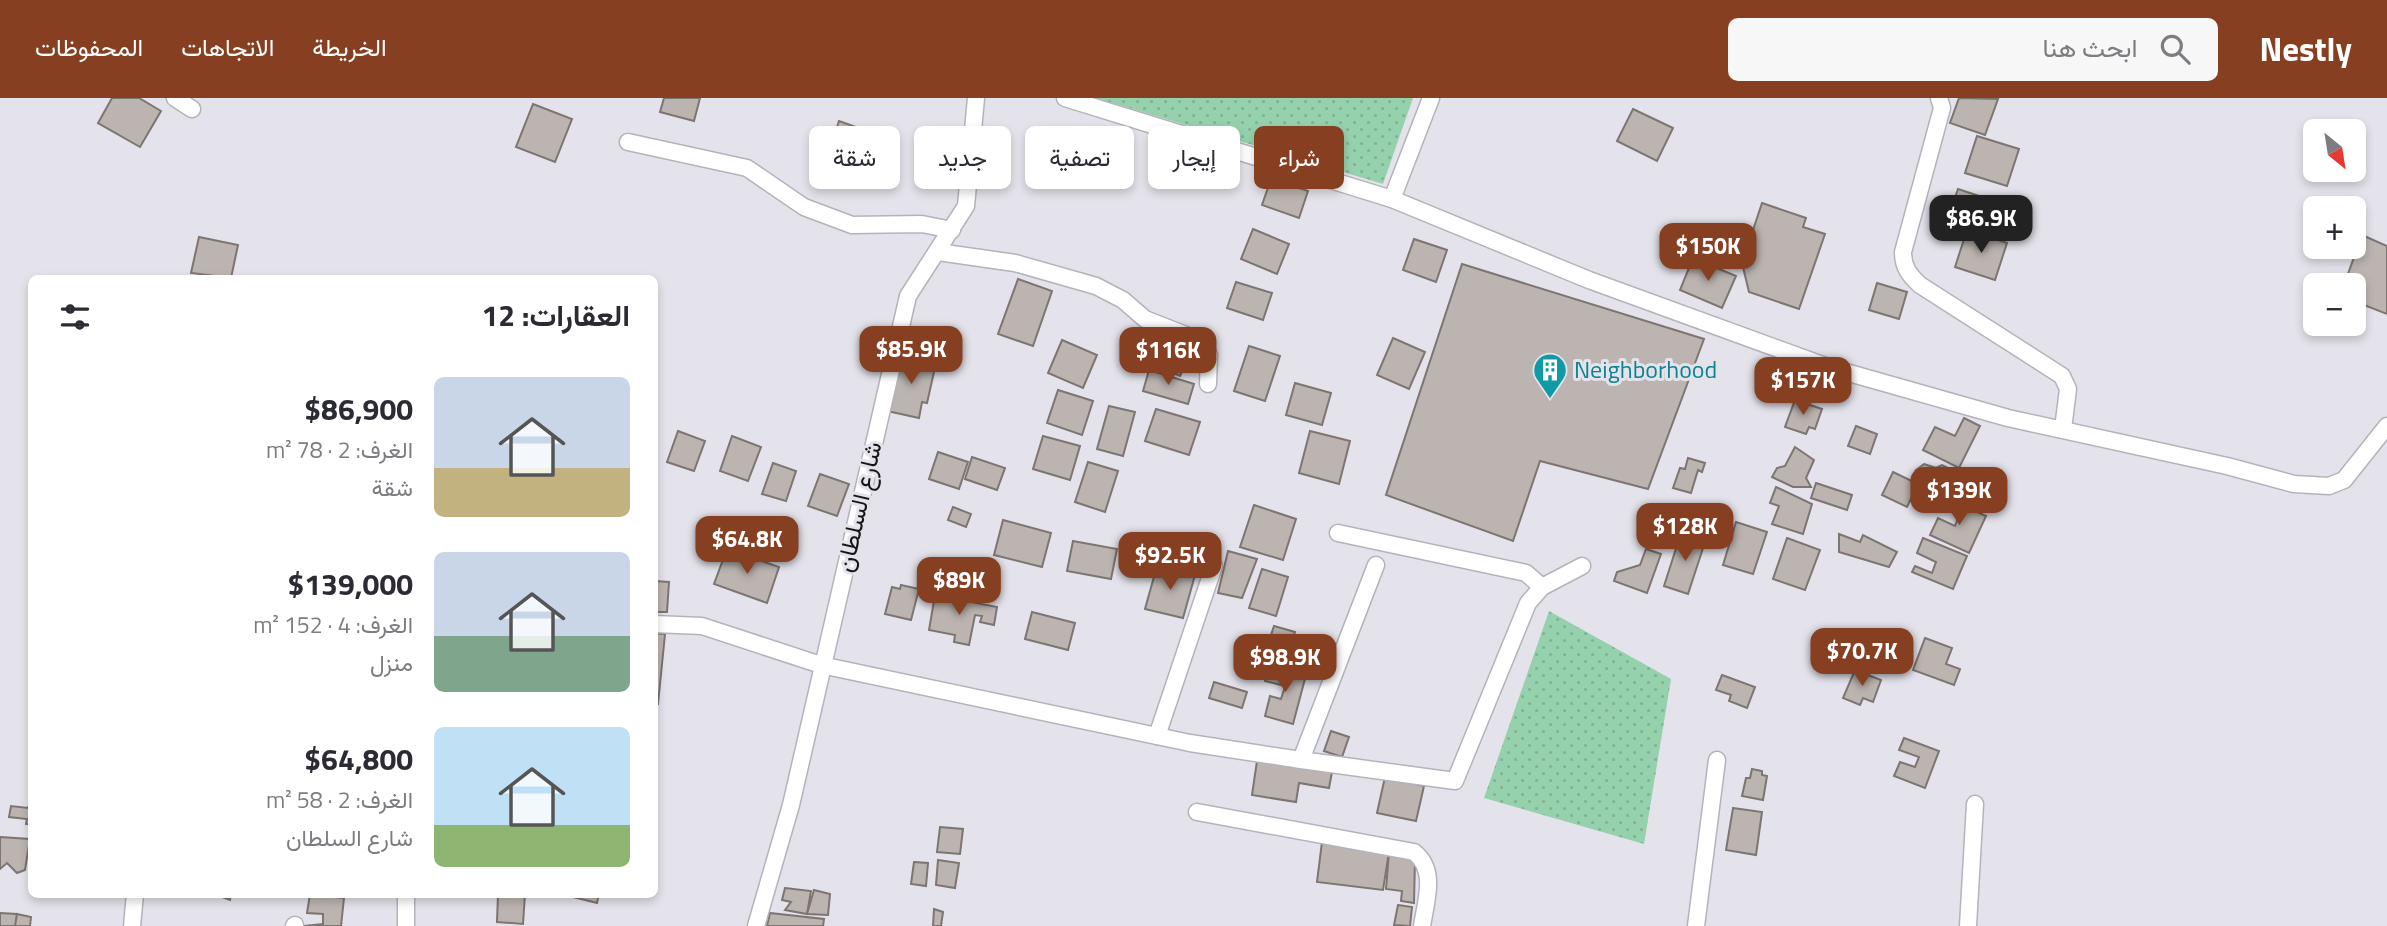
<!DOCTYPE html>
<html lang="ar">
<meta charset="utf-8">
<style>
:root{--surface:#fff;--page:#f7f7f7;--text:#2b2b33;--muted:#7c7c81;--accent:#873f21}
body{margin:0;font-family:"Titillium Web",Vazirmatn,sans-serif;background:var(--page);color:var(--text);direction:rtl;height:100vh;display:flex;flex-direction:column;font-size:26px;white-space:nowrap}
*{box-sizing:border-box;margin:0}
p{font-size:23px;color:var(--muted)}
.icon{flex:none;width:38px;height:38px;fill:none;stroke:currentColor;stroke-width:2;stroke-linecap:round;stroke-linejoin:round}
.map{position:relative;flex:1;overflow:hidden;direction:ltr}
.details{position:absolute;left:28px;top:177px;width:630px;height:623px;display:flex;flex-direction:column;background:var(--surface);border-radius:10px;box-shadow:0 4px 10px #0003;direction:rtl}
.details>*{flex:none}
.top-card{position:absolute;left:679px;top:28px;width:665px;height:63px;direction:rtl;display:flex;gap:14px}
.needle{width:46px;rotate:150deg}
.controls{position:absolute;left:2303px;top:21px;display:grid;gap:14px}
.controls a{display:grid;place-items:center;width:63px;height:63px;border-radius:10px;background:var(--surface);box-shadow:0 4px 10px #0003;font-size:35px}
.price{position:absolute;translate:-50% -60px;padding:0 16px;border-radius:14px;background:var(--accent);color:#fff;font-size:23px;line-height:46px;filter:drop-shadow(0 2px 4px #0008)}
.price::after{content:'';position:absolute;left:50%;top:42px;width:21px;height:16px;margin-left:-10px;background:inherit;clip-path:polygon(0 0,100% 0,50% 100%)}
.price.current{background:#222;color:#fff}
ul{padding:0;list-style:none}
li{display:flex;align-items:center;gap:21px;height:175px;padding:0 28px}
li span{display:grid;place-items:center;flex:none;width:196px;height:140px;border-radius:10px;color:#555}
li>.icon{margin-inline-start:auto}
span .icon{width:84px;height:84px;fill:#fffc;stroke-width:1}
li b{font-size:30px}
h2{display:flex;justify-content:space-between;align-items:center;height:84px;padding:0 28px;font-size:30px}
.pill{padding:0 24px;border-radius:10px;background:var(--surface);box-shadow:0 4px 10px #0003;font-size:24px;line-height:63px}
.pill.current{background:var(--accent);color:#fff}
header{display:flex;align-items:center;gap:42px;box-sizing:border-box;height:98px;padding:0 35px;background:var(--accent);color:#fff}
header strong{font-size:33px}
nav{display:flex;gap:38px;margin-inline-start:auto;font-size:24px}
.search{width:490px;height:63px;background:var(--page);display:flex;align-items:center;gap:18px;box-sizing:border-box;padding:0 24px;border-radius:10px;color:var(--muted);font-size:26px}
.map>svg:first-child{display:block}
.green{fill:url(#green-dots)}
.building{fill:#bcb4b0;stroke:#7c7571;stroke-width:2}
.lines{fill:none;stroke-linecap:round;stroke-linejoin:round}
.street-casing{stroke:#b4b3bb;stroke-width:19}
.street{stroke:#fff;stroke-width:16}
.labels{text-anchor:middle;stroke-width:6;stroke-linejoin:round;paint-order:stroke}
.culture-label{font-size:24px;fill:#0d838f;stroke:#e4e3eb;text-anchor:start}
.street-label{font-size:24px;fill:#161618;stroke:#e4e3eb}
</style>
<header>
<strong>Nestly</strong>
<div class="search"><svg class="icon" aria-label="search" viewBox="0 0 24 24"><circle cx="10" cy="10" r="6"/><path d="M15 15l6 6"/></svg>ابحث هنا</div>
<nav><a>الخريطة</a><a>الاتجاهات</a><a>المحفوظات</a></nav>
</header>
<div class="map">
<svg width="2387" height="828" viewBox="0 0 2387 828">
<defs>
<pattern id="green-dots" width="8" height="8" patternUnits="userSpaceOnUse" patternTransform="scale(1.75)"><rect width="8" height="8" fill="#96d1ad"/><path d="M2 2h.1M6 6h.1" fill="none" stroke="#81b394" stroke-width="1.8" stroke-linecap="round"/></pattern>
</defs>
<rect width="100%" height="100%" fill="#e4e3eb"/>
<g class="green">
<polygon points="1096,0 1413,0 1383,86"/>
<polygon points="1549,513 1671,581 1644,746 1484,700"/>
</g>
<g class="building">
<polygon points="112,0 139,0 161,13 140,49 98,25"/>
<polygon points="664,0 700,0 694,23 660,14"/>
<polygon points="1959,0 1998,1 1985,37 1950,25"/>
<polygon points="533,6 572,21 555,64 516,49"/>
<polygon points="1633,11 1673,30 1657,63 1617,43"/>
<polygon points="839,23 873,35 862,67 828,55"/>
<polygon points="1977,38 2019,51 2007,88 1965,75"/>
<polygon points="1271,81 1308,93 1299,120 1262,107"/>
<polygon points="1958,91 1994,103 1983,137 1946,125"/>
<polygon points="1762,105 1806,120 1803,129 1825,136 1799,211 1749,194 1742,165"/>
<polygon points="1253,131 1289,146 1277,176 1241,161"/>
<polygon points="1967,132 2007,145 1995,182 1955,169"/>
<polygon points="2362,137 2387,148 2387,216 2354,203 2354,187 2344,187"/>
<polygon points="199,139 238,147 231,180 191,175"/>
<polygon points="1414,141 1447,152 1436,184 1403,172"/>
<polygon points="1693,160 1736,178 1722,210 1680,192"/>
<polygon points="1462,166 1704,241 1648,391 1540,363 1513,443 1386,397"/>
<polygon points="1018,181 1052,193 1033,248 998,236"/>
<polygon points="1236,184 1272,195 1263,222 1227,210"/>
<polygon points="1877,185 1907,194 1899,221 1869,212"/>
<polygon points="1150,230 1193,250 1180,278 1137,258"/>
<polygon points="1393,240 1425,254 1409,291 1377,277"/>
<polygon points="1062,242 1097,257 1083,290 1048,275"/>
<polygon points="1249,248 1280,258 1265,303 1234,293"/>
<polygon points="899,257 936,265 927,305 922,304 919,320 887,313"/>
<polygon points="1149,272 1194,286 1188,306 1143,293"/>
<polygon points="1295,285 1331,295 1322,327 1286,317"/>
<polygon points="1058,292 1093,303 1082,337 1047,325"/>
<polygon points="1795,302 1822,311 1815,331 1809,329 1806,336 1785,329"/>
<polygon points="1109,308 1135,314 1123,358 1097,351"/>
<polygon points="1156,311 1200,324 1189,357 1145,343"/>
<polygon points="1964,320 1980,328 1959,370 1923,352 1935,329 1955,338"/>
<polygon points="1856,328 1877,336 1870,356 1848,348"/>
<polygon points="678,333 705,343 694,373 667,364"/>
<polygon points="1310,333 1350,343 1339,386 1299,375"/>
<polygon points="732,338 761,349 748,383 720,373"/>
<polygon points="1043,338 1080,348 1070,382 1033,371"/>
<polygon points="1795,349 1814,362 1806,380 1811,389 1793,389 1772,379 1777,370 1785,368"/>
<polygon points="938,354 968,364 959,391 929,381"/>
<polygon points="972,359 1005,370 997,392 965,381"/>
<polygon points="1688,360 1705,365 1702,374 1698,372 1691,395 1673,390 1680,370 1685,371"/>
<polygon points="1088,364 1118,373 1105,414 1075,404"/>
<polygon points="773,365 796,373 786,403 762,396"/>
<polygon points="1924,366 1936,370 1942,367 1958,375 1950,390 1916,372"/>
<polygon points="1893,374 1918,386 1907,409 1882,397"/>
<polygon points="820,376 849,386 837,418 808,408"/>
<polygon points="1816,385 1852,397 1847,412 1811,400"/>
<polygon points="1776,389 1812,406 1803,436 1772,426 1779,408 1770,405"/>
<polygon points="1946,400 1986,418 1969,455 1930,437 1938,420 1955,428 1959,417 1942,410"/>
<polygon points="1254,407 1296,421 1283,462 1240,449"/>
<polygon points="953,409 971,416 966,429 948,422"/>
<polygon points="1003,422 1051,435 1042,469 994,457"/>
<polygon points="1736,424 1767,434 1753,476 1723,467"/>
<polygon points="1688,435 1706,441 1688,496 1664,488 1680,438 1686,440"/>
<polygon points="1839,436 1860,444 1863,437 1897,454 1889,469 1839,454"/>
<polygon points="1787,440 1820,452 1805,492 1773,481"/>
<polygon points="1923,440 1967,458 1953,491 1912,474 1915,468 1932,475 1936,464 1917,455"/>
<polygon points="1073,443 1117,451 1111,481 1067,473"/>
<polygon points="727,451 779,469 767,505 714,486"/>
<polygon points="1646,451 1661,456 1647,495 1614,483 1617,474 1640,467"/>
<polygon points="1228,453 1257,461 1242,500 1218,495"/>
<polygon points="1157,468 1195,477 1183,520 1145,511"/>
<polygon points="1262,471 1288,479 1276,518 1249,510"/>
<polygon points="654,483 669,484 667,514 654,514"/>
<polygon points="901,487 919,491 911,522 885,516 892,489 900,491"/>
<polygon points="935,497 997,509 994,527 980,524 982,518 975,517 969,547 954,544 955,537 929,532"/>
<polygon points="1032,514 1075,525 1068,552 1025,541"/>
<polygon points="1274,528 1295,534 1287,558 1271,553 1269,561 1250,555 1255,539 1269,543"/>
<polygon points="654,535 665,536 658,606 654,606"/>
<polygon points="1925,540 1952,550 1946,566 1960,571 1954,587 1913,572"/>
<polygon points="1270,568 1306,577 1293,626 1265,618 1270,598 1281,601 1285,588 1265,583"/>
<polygon points="1855,572 1881,582 1873,604 1863,600 1860,607 1843,600"/>
<polygon points="1722,577 1755,589 1747,610 1729,603 1731,597 1716,592"/>
<polygon points="1214,584 1247,594 1242,610 1209,600"/>
<polygon points="1331,633 1349,639 1342,659 1324,653"/>
<polygon points="1904,640 1939,653 1925,690 1894,678 1900,664 1915,669 1919,659 1899,652"/>
<polygon points="1257,663 1332,674 1329,690 1299,685 1296,704 1252,697"/>
<polygon points="1752,671 1762,673 1762,677 1767,678 1763,702 1742,698 1746,680 1750,680"/>
<polygon points="1385,679 1424,688 1416,723 1377,715"/>
<polygon points="31,702 32,727 26,726 27,721 9,719 11,708 28,710"/>
<polygon points="1733,710 1762,714 1756,757 1726,752"/>
<polygon points="940,729 963,731 960,756 937,754"/>
<polygon points="0,739 30,741 25,772 17,775 7,765 0,771"/>
<polygon points="1322,744 1389,754 1383,792 1317,784"/>
<polygon points="1389,754 1415,761 1414,805 1401,803 1402,793 1386,791"/>
<polygon points="938,762 959,765 955,790 936,787"/>
<polygon points="914,764 928,765 926,788 911,786"/>
<polygon points="785,790 811,793 807,816 785,812 791,804 782,802"/>
<polygon points="814,792 830,796 828,817 807,816"/>
<polygon points="214,796 231,796 230,802"/>
<polygon points="310,796 344,800 341,828 304,828 323,826 323,816 307,815"/>
<polygon points="498,796 525,796 523,826 497,824"/>
<polygon points="561,796 599,796 597,805"/>
<polygon points="1398,807 1412,809 1410,828 1394,827"/>
<polygon points="934,811 943,814 941,828 933,828"/>
<polygon points="0,815 17,816 16,828 0,828"/>
<polygon points="770,815 824,821 823,828 767,828"/>
<polygon points="17,816 31,819 30,828 15,828"/>
</g>
<g class="lines">
<g class="street-casing">
<g id="street">
<polyline points="175,0 192,11"/>
<polyline points="1065,0 1392,101 1589,182 1828,269 2008,320 2227,368 2294,386 2329,388 2344,382 2387,328"/>
<path d="M1939,0L1942,10L1903,154C1903,169 1909,177 1920,187L2062,278L2068,291L2063,331"/>
<polyline points="628,44 747,70 804,109 852,127 922,126 952,132"/>
<polyline points="1392,101 1431,0"/>
<polyline points="938,154 1015,165 1096,188 1123,202 1145,221 1201,243 1209,257 1208,286"/>
<polyline points="1338,435 1526,475 1542,489"/>
<polyline points="654,526 702,528 821,567 1190,645 1301,662 1376,467"/>
<polyline points="1157,638 1214,468"/>
<polyline points="1301,662 1455,683 1528,505 1542,489 1582,468"/>
<path d="M1197,714L1414,754C1437,772 1426,802 1422,828"/>
<polyline points="132,828 135,796"/>
<polyline points="294,828 295,827"/>
<polyline points="406,828 406,796"/>
<polyline points="756,828 791,707 908,198 966,108 976,0"/>
<polyline points="1696,828 1717,662"/>
<polyline points="1968,828 1975,706"/>
</g>
</g>
<use href="#street" class="street"/>
</g>
<defs>
<g id="building-pin" transform="scale(1.75)"><path d="M0 17L-7.5 6A9.5 9.5 0 1 1 7.5 6Z" fill="#0f9aa8" stroke="#e4e3eb"/><path d="M-4-6H4V6H1V3H-1V6H-4ZM-2.5-4.3h1.7v1.8h-1.7ZM.8-4.3h1.7v1.8H.8ZM-2.5-1h1.7V.8h-1.7ZM.8-1h1.7V.8H.8Z" fill="#fff"/></g>
</defs>
<g fill-rule="evenodd">
<use href="#building-pin" x="1550" y="272"/>
</g>
<g class="labels">
<g class="culture-label">
<text x="1574" y="280">Neighborhood</text>
</g>
<g class="street-label">
<text transform="translate(859 409) rotate(-77)" y="8">شارع السلطان</text>
</g>
</g>
</svg>
<div class="controls">
<a><svg class="needle" viewBox="-14 -14 28 28"><path d="M0-13l5 13h-10z" fill="#e53935"/><path d="M0 13l5-13h-10z" fill="#7c7c81"/></svg></a>
<a>+</a>
<a>−</a>
</div>
<b class="price current" style="left:1981px;top:157px">$86.9K</b>
<b class="price" style="left:1708px;top:185px">$150K</b>
<b class="price" style="left:911px;top:288px">$85.9K</b>
<b class="price" style="left:1168px;top:289px">$116K</b>
<b class="price" style="left:1803px;top:319px">$157K</b>
<b class="price" style="left:1959px;top:429px">$139K</b>
<b class="price" style="left:1685px;top:465px">$128K</b>
<b class="price" style="left:747px;top:478px">$64.8K</b>
<b class="price" style="left:1170px;top:494px">$92.5K</b>
<b class="price" style="left:959px;top:519px">$89K</b>
<b class="price" style="left:1862px;top:590px">$70.7K</b>
<b class="price" style="left:1285px;top:596px">$98.9K</b>
<div class="top-card">
<a class="pill current">شراء</a>
<a class="pill">إيجار</a>
<a class="pill">تصفية</a>
<a class="pill">جديد</a>
<a class="pill">شقة</a>
</div>
<section class="details">
<h2>العقارات: 12<svg class="icon" aria-label="filters" viewBox="0 0 24 24"><path d="M4 7h16M4 17h16"/><circle cx="9" cy="7" r="2"/><circle cx="15" cy="17" r="2"/></svg></h2>
<ul>
<li><span style="background:linear-gradient(#c9d6e8 65%,#c2b280 0)"><svg class="icon" aria-label="home" viewBox="0 0 24 24"><path d="M3 11l9-7 9 7M6 9v11h12V9"/></svg></span><div><b>$86,900</b><p>الغرف: 2 · 78 m²</p><p>شقة</p></div></li>
<li><span style="background:linear-gradient(#c9d6e8 60%,#7fa58c 0)"><svg class="icon" aria-label="home" viewBox="0 0 24 24"><path d="M3 11l9-7 9 7M6 9v11h12V9"/></svg></span><div><b>$139,000</b><p>الغرف: 4 · 152 m²</p><p>منزل</p></div></li>
<li><span style="background:linear-gradient(#bfe0f5 70%,#8fb573 0)"><svg class="icon" aria-label="home" viewBox="0 0 24 24"><path d="M3 11l9-7 9 7M6 9v11h12V9"/></svg></span><div><b>$64,800</b><p>الغرف: 2 · 58 m²</p><p>شارع السلطان</p></div></li>
</ul>
</section>
</div>
